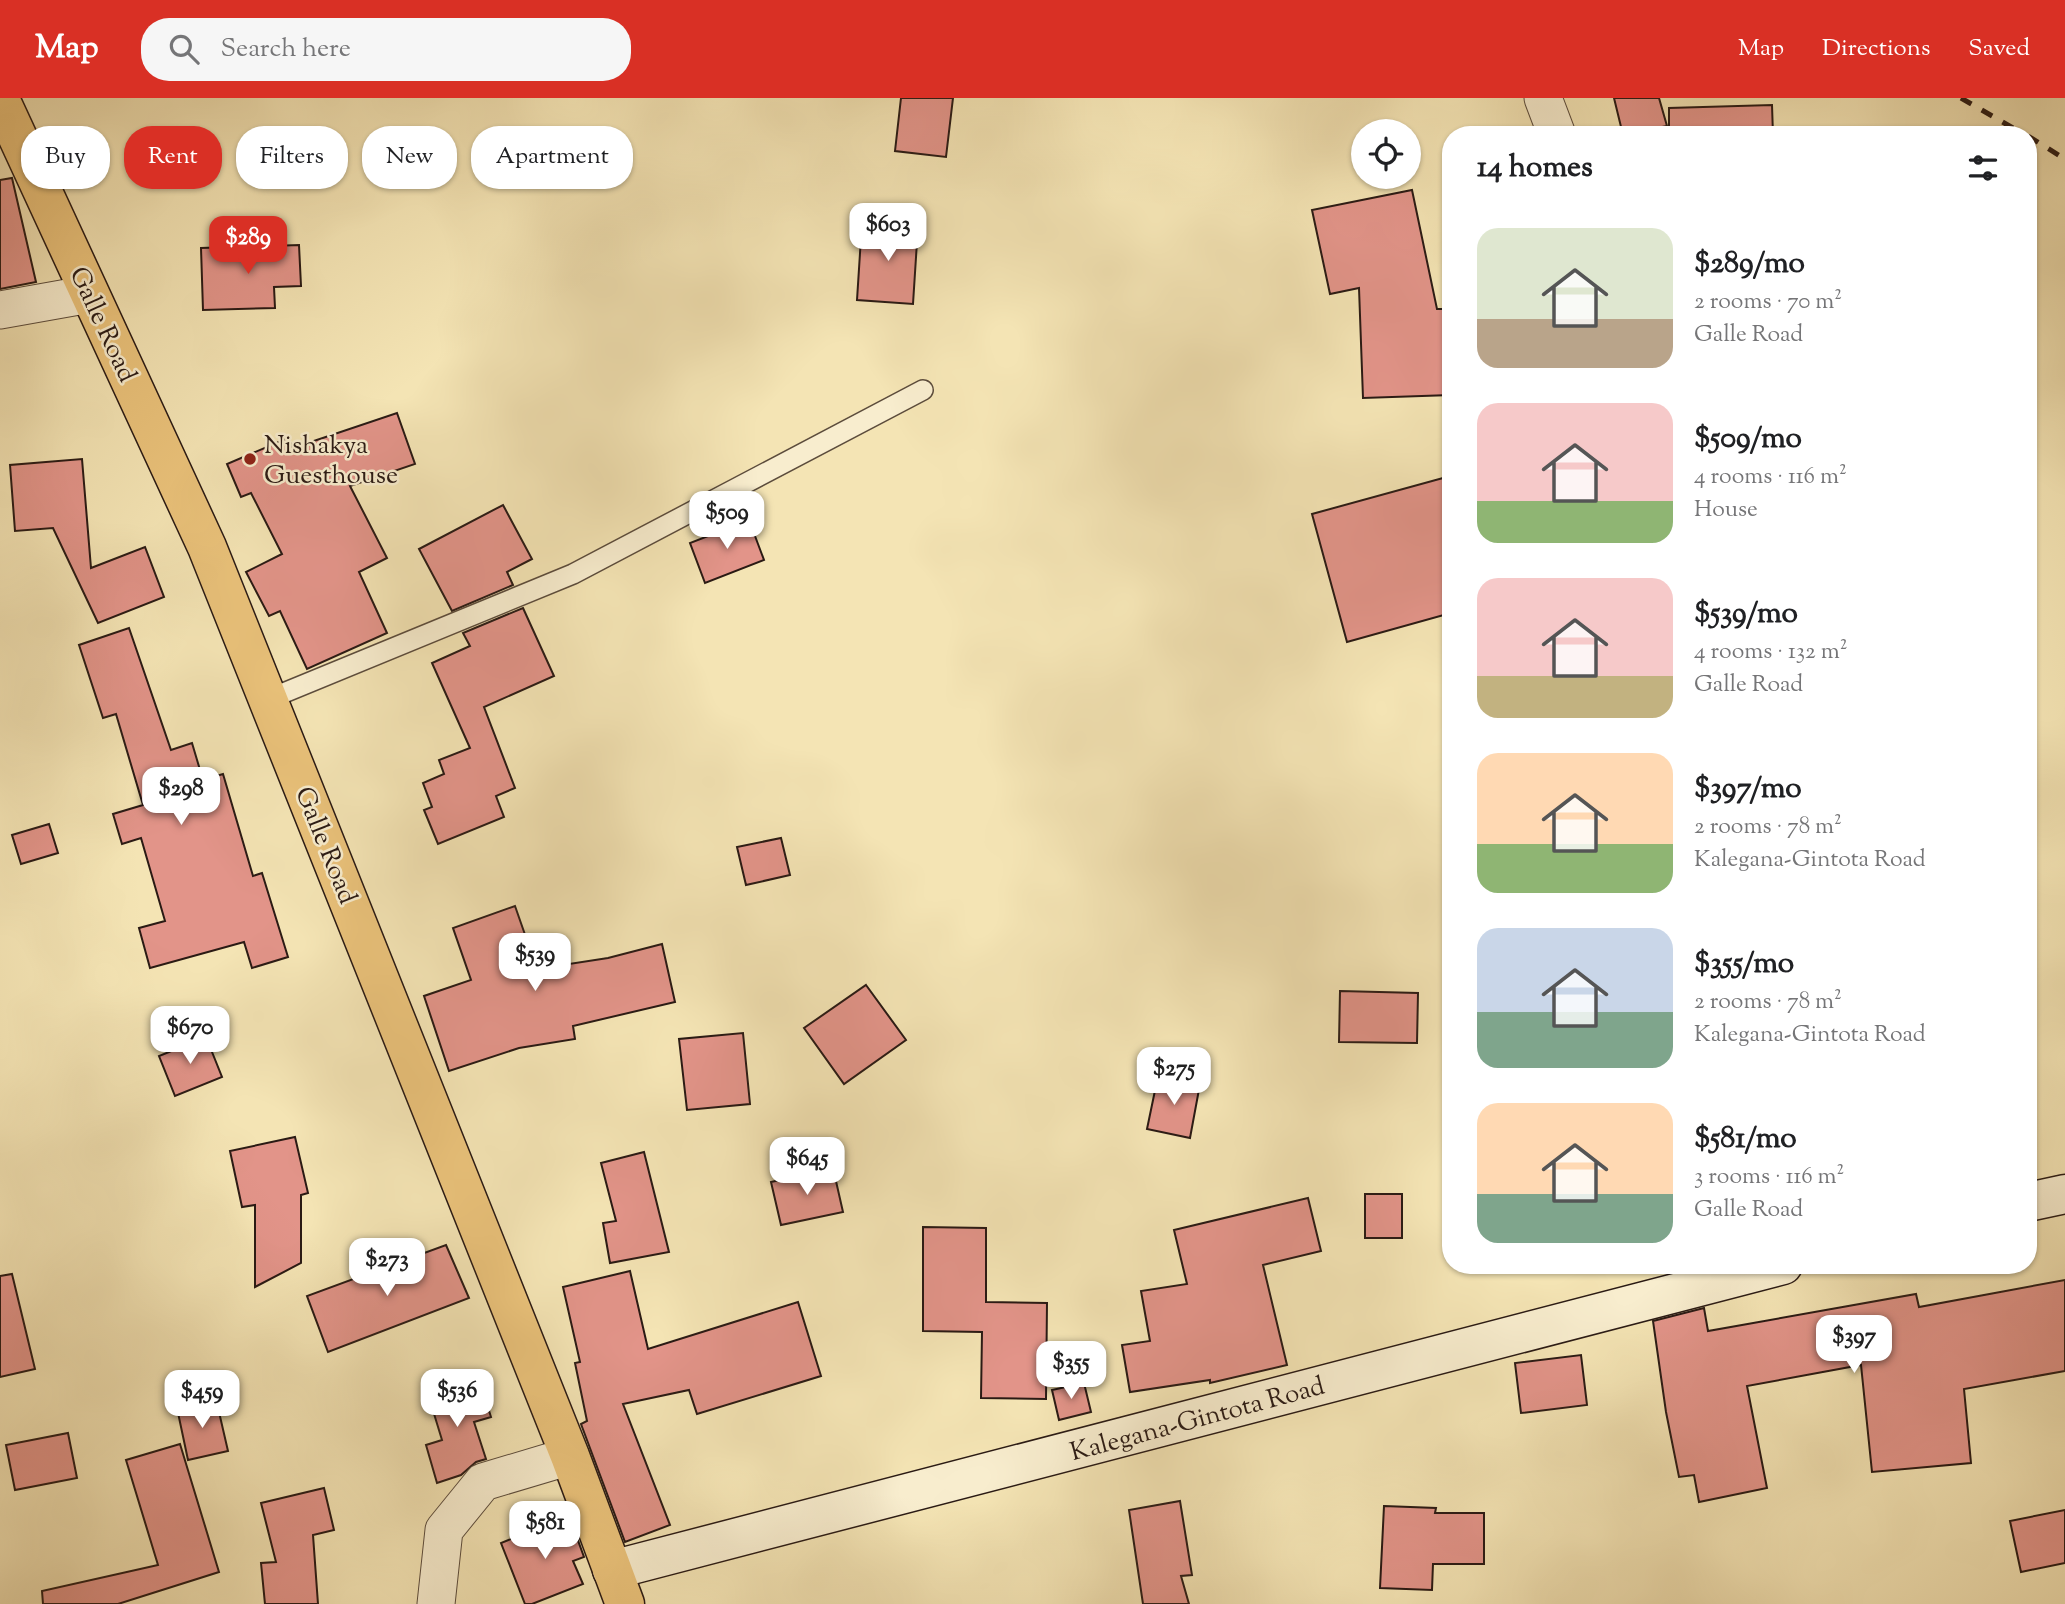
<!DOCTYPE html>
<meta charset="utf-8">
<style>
:root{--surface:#fff;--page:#f6f6f6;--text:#202124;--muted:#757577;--accent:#d93025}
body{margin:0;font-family:"Sorts Mill Goudy",serif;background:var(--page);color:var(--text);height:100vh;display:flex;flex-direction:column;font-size:26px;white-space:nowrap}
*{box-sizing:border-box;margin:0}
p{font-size:23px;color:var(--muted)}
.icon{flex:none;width:38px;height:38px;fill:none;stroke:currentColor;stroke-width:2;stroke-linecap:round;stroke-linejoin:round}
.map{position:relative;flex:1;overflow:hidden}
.details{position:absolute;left:1442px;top:28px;width:595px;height:1148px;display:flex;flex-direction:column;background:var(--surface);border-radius:28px;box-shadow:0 2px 5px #0004}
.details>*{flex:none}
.guide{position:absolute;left:21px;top:28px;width:665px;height:63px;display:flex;gap:14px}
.buttons{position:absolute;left:1351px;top:21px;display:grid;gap:14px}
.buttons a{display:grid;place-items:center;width:70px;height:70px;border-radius:50%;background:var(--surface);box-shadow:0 2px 5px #0004;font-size:35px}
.price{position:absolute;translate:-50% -60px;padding:0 16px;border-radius:14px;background:#fff;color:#222;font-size:23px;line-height:46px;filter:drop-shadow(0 2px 4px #0008)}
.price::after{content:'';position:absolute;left:50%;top:42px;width:21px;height:16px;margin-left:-10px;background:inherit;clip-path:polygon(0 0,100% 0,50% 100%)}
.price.current{background:var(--accent);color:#fff}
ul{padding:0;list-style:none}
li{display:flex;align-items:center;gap:21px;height:175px;padding:0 35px}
li span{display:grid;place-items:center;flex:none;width:196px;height:140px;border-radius:21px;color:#555}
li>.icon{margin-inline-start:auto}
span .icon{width:84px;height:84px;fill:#fffc;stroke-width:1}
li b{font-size:30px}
h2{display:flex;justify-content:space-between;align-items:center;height:84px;padding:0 35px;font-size:30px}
.pill{padding:0 24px;border-radius:28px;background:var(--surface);box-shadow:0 2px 5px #0004;font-size:24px;line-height:63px}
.pill.current{background:var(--accent);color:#fff}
header{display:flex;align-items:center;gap:42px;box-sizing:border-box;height:98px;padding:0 35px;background:var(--accent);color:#fff}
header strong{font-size:33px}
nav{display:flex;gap:38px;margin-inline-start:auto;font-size:24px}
.search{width:490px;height:63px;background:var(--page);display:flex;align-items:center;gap:18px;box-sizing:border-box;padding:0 24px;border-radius:28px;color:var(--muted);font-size:26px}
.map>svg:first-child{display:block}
.building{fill:#e29489;stroke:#2a1a14;stroke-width:2}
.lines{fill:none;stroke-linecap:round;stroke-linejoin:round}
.lane-casing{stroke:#5c4c3c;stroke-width:22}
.street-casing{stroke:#5c4c3c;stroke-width:39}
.secondary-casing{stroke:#2a1a14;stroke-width:41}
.highway-casing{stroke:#2a1a14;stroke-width:41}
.lane{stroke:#f8edce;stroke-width:19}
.street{stroke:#f8edce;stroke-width:37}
.secondary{stroke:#f8edce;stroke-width:38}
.highway{stroke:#eac27a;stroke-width:38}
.rail{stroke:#2a1a14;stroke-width:5;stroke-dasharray:12 12;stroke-linecap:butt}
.poi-dot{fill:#8f2418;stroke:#f8edce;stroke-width:2.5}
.labels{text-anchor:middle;stroke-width:5;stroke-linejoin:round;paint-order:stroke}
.street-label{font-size:26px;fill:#2a1a14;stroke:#f8edce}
.poi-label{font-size:26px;fill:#2a1a14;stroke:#f8edce;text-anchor:start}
</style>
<header>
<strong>Map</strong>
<div class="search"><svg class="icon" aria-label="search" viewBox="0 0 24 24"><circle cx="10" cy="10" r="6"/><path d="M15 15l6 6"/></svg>Search here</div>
<nav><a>Map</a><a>Directions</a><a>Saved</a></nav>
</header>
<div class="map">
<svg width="2065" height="1506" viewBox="0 0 2065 1506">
<rect width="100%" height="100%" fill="#f4e4b4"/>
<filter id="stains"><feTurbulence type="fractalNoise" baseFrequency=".00286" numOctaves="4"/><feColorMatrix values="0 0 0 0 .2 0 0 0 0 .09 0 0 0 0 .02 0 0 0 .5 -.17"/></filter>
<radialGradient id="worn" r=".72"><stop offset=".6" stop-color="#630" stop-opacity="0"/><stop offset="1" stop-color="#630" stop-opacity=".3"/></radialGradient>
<g class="building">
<polygon points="901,0 953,0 946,59 895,53"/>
<polygon points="1614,0 1659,0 1667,28 1623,37"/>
<polygon points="1772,7 1773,37 1669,37 1669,10"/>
<polygon points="12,80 36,184 0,191 0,82"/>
<polygon points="1412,92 1437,211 1451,211 1451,297 1363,300 1359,190 1330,196 1312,112"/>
<polygon points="862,124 918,128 913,206 857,202"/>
<polygon points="299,147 301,188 274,189 275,210 203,212 201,150"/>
<polygon points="397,315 415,366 350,388 387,460 359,474 387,535 307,571 280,513 269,518 246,474 282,456 251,395 241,399 227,366 288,340 293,350"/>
<polygon points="82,361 91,470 145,449 164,499 98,525 53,430 15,433 10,367"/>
<polygon points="1443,380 1451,410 1451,515 1347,544 1312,416"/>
<polygon points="503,407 532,461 507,474 513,487 452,513 419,451"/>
<polygon points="749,422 764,462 705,485 690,445"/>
<polygon points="523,510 554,578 484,609 515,690 496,698 504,719 438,746 424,712 432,709 423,685 444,676 439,662 470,650 432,565 470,548 463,535"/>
<polygon points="129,530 171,652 192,645 203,682 223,676 253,778 262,775 288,859 252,870 244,844 150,870 139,830 165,823 141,740 122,746 113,716 143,707 116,616 103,620 79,547"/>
<polygon points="49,726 58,755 21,766 12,737"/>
<polygon points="781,740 790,777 746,787 737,749"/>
<polygon points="515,808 537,871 608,860 662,846 675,904 573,928 575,941 519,950 449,973 424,898 471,882 453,830"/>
<polygon points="866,887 906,942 844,986 804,930"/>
<polygon points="1340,893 1418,895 1417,945 1339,944"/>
<polygon points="743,935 750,1006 687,1012 679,941"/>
<polygon points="206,939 222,979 175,998 159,958"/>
<polygon points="1158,978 1200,986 1190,1040 1147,1031"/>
<polygon points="295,1039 308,1095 301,1097 301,1165 255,1189 255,1107 242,1109 230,1053"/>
<polygon points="644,1054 669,1154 610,1165 603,1125 616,1123 601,1065"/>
<polygon points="833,1070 843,1114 781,1127 771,1084"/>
<rect x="1365" y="1096" width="37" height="44"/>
<polygon points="1308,1100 1321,1153 1263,1167 1287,1267 1210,1285 1210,1282 1130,1294 1122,1247 1150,1243 1141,1193 1187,1186 1174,1132"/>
<polygon points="923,1129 986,1130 986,1204 1047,1205 1046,1301 981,1300 982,1234 923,1233"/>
<polygon points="446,1147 469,1200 328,1254 307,1198"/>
<polygon points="630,1173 648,1251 798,1204 821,1278 697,1316 689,1292 623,1306 670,1427 625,1444 581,1326 587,1323 575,1265 580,1264 563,1189"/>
<polygon points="12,1176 35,1271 0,1279 0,1178"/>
<polygon points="2065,1182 2065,1273 1964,1291 1971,1365 1872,1374 1861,1267 1747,1288 1767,1390 1699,1404 1694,1377 1679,1379 1666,1314 1653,1223 1704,1210 1708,1233 1916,1196 1919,1209"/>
<polygon points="1581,1257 1587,1307 1521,1315 1515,1265"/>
<polygon points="479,1281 491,1319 474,1324 486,1361 476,1364 461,1377 437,1385 426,1347 442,1342 428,1296"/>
<polygon points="1084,1285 1091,1314 1059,1322 1052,1292"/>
<polygon points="216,1301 228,1353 188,1362 177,1310"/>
<polygon points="68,1335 77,1380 15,1392 6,1347"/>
<polygon points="180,1346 219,1474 118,1506 43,1506 42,1493 158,1467 126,1362"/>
<polygon points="324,1390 334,1432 313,1437 318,1506 265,1506 261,1465 276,1464 261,1405"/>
<polygon points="1180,1403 1192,1477 1181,1478 1189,1506 1143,1506 1129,1412"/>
<polygon points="1384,1408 1436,1410 1435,1415 1484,1415 1484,1466 1433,1466 1432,1492 1380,1490"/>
<polygon points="2065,1412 2065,1465 2021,1474 2010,1423"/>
<polygon points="569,1418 584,1459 573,1463 583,1486 532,1506 525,1506 501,1445"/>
</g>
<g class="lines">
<g class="lane-casing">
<polyline id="lane" points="269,601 573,476 923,292"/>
</g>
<g class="street-casing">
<g id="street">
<polyline points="1543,0 1557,37"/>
<polyline points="0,212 90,196"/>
<polyline points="436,1506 444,1432 483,1384 570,1358"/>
</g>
</g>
<g class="secondary-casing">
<g id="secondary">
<polyline points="2028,1104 2065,1096"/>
<polyline points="612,1472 1783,1167"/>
</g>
</g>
<g class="highway-casing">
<polyline id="highway" points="0,1 207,449 570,1358 625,1506"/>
</g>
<use href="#lane" class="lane"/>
<use href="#street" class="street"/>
<use href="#secondary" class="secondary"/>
<use href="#highway" class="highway"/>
<g class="rail">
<polyline points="1961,0 2025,37"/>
<polyline points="2028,38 2065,61"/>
</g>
</g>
<circle class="poi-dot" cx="250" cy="361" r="7"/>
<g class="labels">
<g class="street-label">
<text transform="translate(104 226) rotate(65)" y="9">Galle Road</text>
<text transform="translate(327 747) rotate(68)" y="9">Galle Road</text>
<text transform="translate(1197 1320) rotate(-15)" y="9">Kalegana-Gintota Road</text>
</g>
<g class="poi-label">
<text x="264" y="355">Nishakya<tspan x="264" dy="30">Guesthouse</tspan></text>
</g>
</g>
<rect width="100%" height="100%" filter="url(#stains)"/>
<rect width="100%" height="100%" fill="url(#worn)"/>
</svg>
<div class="buttons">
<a><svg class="icon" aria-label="locate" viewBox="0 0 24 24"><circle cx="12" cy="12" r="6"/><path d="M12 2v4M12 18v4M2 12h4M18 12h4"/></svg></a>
</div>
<b class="price" style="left:888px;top:165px">$603</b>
<b class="price current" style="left:248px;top:178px">$289</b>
<b class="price" style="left:727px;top:453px">$509</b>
<b class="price" style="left:181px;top:729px">$298</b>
<b class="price" style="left:535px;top:895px">$539</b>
<b class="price" style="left:190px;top:968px">$670</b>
<b class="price" style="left:1174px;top:1009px">$275</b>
<b class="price" style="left:807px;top:1099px">$645</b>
<b class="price" style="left:387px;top:1200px">$273</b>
<b class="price" style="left:1854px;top:1277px">$397</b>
<b class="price" style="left:1071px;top:1303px">$355</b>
<b class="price" style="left:457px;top:1331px">$536</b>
<b class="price" style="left:202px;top:1332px">$459</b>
<b class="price" style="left:545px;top:1463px">$581</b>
<div class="guide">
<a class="pill">Buy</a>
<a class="pill current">Rent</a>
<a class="pill">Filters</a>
<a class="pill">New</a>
<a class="pill">Apartment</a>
</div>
<section class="details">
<h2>14 homes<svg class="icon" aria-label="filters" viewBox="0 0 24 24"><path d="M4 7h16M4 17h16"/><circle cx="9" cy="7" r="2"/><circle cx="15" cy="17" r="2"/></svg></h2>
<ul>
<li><span style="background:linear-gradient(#dfe7d0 65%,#b9a48a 0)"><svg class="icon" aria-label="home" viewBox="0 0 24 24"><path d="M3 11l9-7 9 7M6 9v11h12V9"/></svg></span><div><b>$289/mo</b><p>2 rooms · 70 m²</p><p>Galle Road</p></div></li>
<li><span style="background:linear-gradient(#f6c9c9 70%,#8fb573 0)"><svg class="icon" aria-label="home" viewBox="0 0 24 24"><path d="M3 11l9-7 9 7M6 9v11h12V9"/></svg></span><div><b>$509/mo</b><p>4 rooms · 116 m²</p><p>House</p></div></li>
<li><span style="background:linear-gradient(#f6c9c9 70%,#c2b280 0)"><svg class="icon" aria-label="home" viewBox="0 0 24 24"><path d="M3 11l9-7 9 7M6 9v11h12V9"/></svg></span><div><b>$539/mo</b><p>4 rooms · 132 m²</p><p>Galle Road</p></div></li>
<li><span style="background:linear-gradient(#ffd9b3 65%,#8fb573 0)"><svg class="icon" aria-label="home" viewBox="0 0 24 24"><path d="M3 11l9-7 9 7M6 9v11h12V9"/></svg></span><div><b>$397/mo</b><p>2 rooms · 78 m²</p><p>Kalegana-Gintota Road</p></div></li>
<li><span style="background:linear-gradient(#c9d6e8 60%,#7fa58c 0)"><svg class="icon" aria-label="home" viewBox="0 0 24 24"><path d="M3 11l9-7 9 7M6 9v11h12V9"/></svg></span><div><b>$355/mo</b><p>2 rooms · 78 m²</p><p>Kalegana-Gintota Road</p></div></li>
<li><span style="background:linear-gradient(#ffd9b3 65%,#7fa58c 0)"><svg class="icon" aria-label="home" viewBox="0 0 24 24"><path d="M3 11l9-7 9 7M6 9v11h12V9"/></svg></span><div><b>$581/mo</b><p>3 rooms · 116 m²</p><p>Galle Road</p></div></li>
</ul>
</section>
</div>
